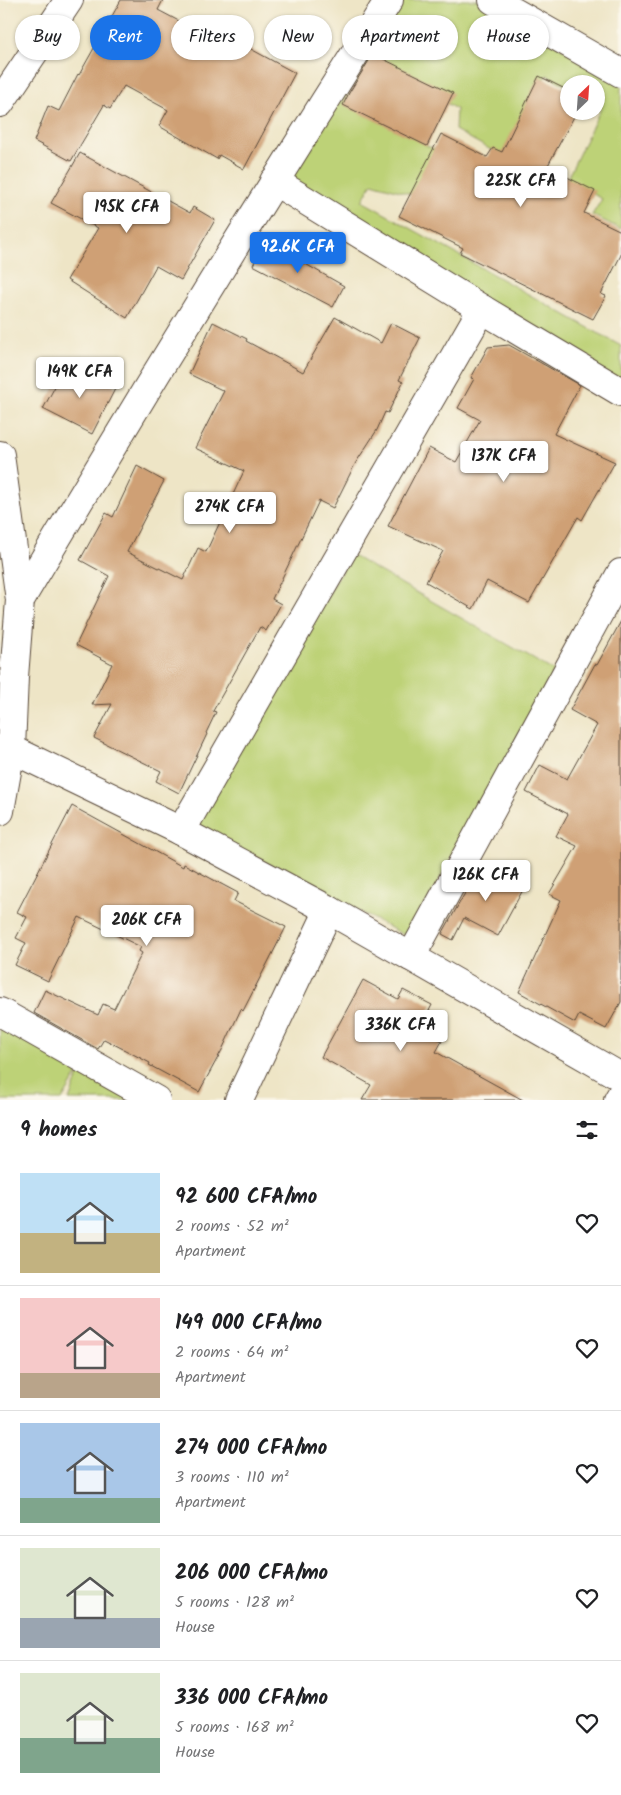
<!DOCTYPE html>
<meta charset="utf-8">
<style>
:root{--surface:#fff;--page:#f2f2f2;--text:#202124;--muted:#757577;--line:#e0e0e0;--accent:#1a73e8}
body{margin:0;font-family:Kalam,sans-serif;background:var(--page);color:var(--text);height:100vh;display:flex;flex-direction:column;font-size:19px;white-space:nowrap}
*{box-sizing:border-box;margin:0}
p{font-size:16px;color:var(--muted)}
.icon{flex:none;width:28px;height:28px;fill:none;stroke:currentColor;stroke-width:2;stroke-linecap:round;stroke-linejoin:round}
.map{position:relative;height:1100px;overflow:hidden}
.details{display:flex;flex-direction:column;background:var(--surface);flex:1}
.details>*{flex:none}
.hud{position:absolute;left:15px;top:15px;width:591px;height:45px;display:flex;gap:10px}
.needle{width:32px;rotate:25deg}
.controls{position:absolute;left:560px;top:75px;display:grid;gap:10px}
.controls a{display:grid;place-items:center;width:45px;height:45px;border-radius:50%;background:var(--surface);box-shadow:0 1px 4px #0004;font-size:25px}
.price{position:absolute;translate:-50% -42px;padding:0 11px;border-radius:5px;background:#fff;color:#222;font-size:16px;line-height:32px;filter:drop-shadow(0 1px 2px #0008)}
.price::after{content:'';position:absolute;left:50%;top:30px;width:15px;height:11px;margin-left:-8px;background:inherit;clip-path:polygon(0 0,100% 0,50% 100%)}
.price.current{background:var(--accent);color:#fff}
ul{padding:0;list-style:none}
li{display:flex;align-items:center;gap:15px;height:125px;padding:0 20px}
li+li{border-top:1px solid var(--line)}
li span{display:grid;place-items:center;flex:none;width:140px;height:100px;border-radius:0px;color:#555}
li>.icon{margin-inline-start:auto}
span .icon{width:60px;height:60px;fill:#fffc;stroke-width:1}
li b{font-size:21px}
h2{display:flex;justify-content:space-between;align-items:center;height:60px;padding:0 20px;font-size:21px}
.chip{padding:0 18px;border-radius:22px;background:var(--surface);box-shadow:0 1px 4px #0004;font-size:18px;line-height:45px}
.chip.current{background:var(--accent);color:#fff}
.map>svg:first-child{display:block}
.green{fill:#bdd277;stroke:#7c7e4a}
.building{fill:#cfa075}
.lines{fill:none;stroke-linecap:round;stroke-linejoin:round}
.minor-casing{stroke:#564637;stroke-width:30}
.minor{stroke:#fff;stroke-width:28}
</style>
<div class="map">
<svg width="621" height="1100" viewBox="0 0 621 1100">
<rect width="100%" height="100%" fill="#fbf7ec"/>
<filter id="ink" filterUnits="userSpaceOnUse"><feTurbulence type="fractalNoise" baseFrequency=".02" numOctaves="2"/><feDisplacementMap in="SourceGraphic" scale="10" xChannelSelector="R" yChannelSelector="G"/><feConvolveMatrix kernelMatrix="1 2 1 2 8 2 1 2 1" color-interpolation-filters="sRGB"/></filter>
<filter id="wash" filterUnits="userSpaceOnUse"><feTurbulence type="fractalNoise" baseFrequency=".0096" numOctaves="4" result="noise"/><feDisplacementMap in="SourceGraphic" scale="20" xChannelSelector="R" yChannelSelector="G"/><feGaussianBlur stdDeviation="1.12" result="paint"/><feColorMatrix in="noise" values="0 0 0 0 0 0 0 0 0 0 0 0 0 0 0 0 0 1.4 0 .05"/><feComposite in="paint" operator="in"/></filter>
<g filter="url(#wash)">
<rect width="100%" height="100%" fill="#eee5c6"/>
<g class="green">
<polygon points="396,0 477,0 621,82 621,229 592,215 602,199 567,179 603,104 596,100 596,84 569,84 569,87 547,75 502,156 455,130 456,109 419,87 397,126 427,146 445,153 421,197 372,183 362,201 621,346 621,383 282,179"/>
<polygon points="351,555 554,671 408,937 195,825"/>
<polygon points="0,1018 146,1100 69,1100 81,1068 62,1100 0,1100"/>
</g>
<g id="blocks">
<g class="building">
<polygon points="121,0 163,0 158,10 209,37 214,29 295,73 244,169 219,155 217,159 159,126 168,110 124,86 110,109 104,105 71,161 34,141 48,106 59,111 78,74 79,75"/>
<polygon points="373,54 453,93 427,146 343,105 349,93"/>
<polygon points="539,76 569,91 569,111 577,111 547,167 595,191 584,213 621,231 621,255 601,294 606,296 593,319 460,253 463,248 399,216 441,134 487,157 493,148 502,152"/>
<polygon points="80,153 190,213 193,207 215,220 181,280 156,266 127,318 67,280 98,228 51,203"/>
<polygon points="265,241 344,286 333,307 253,265"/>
<polygon points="335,317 381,343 391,323 420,338 399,380 403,382 388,413 385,412 377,430 355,464 333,508 319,501 272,599 281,604 266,631 260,627 213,711 216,712 206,733 207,734 179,793 156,781 161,771 94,738 112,704 92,705 112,664 76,645 109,576 80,560 106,513 113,517 137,466 164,481 127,552 183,580 198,548 206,552 244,471 195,448 224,391 189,374 213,322 247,339 246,341 303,372"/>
<polygon points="509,345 580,385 554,434 615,462 582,520 578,517 529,603 487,581 473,609 426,582 443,551 388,526 429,448 456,462 480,420 458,408 474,379 471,378 488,347"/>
<polygon points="67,364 116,387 92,434 43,409"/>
<polygon points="621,621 621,1002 606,1029 579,1015 575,1023 519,992 561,900 549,894 577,846 556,836 568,814 526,792 540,765 567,779 597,725 570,710 595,664 597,665"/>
<polygon points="72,806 183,867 184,864 238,893 234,901 286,927 243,1011 241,1009 222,1050 199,1092 149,1065 150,1063 104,1039 98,1049 34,1013 45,990 98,1015 103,1004 114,1009 142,953 139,951 141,947 79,917 48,981 15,965 26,943 16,938 27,917 17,912"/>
<polygon points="482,863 525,886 498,936 464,918 453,940 442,934"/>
<polygon points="363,980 398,999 403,990 432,1005 420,1028 442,1041 436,1052 523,1100 362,1100 371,1085 321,1057"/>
</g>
</g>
</g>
<g filter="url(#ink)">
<use href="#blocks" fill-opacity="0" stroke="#564637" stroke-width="1"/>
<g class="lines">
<g class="minor-casing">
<g id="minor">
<polyline points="493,0 621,73"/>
<polyline points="0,103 69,0"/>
<polyline points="274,181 482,309 621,392"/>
<polyline points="0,455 20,600 14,677 11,749 0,811"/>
<path d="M20,600C140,398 263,198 389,0"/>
<polyline points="11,749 181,831 329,910 621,1077"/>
<polyline points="181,831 482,309"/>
<polyline points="411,957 621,573"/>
<polyline points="0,1012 156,1100"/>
<polyline points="239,1100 329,910"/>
<polyline points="618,1100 621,1095"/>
</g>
</g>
<use href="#minor" class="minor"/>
</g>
</g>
</svg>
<div class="controls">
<a><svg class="needle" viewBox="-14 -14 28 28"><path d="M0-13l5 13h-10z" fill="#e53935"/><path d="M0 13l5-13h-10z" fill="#757577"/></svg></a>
</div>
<b class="price" style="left:521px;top:208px">225K CFA</b>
<b class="price" style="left:127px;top:234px">195K CFA</b>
<b class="price current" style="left:298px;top:274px">92.6K CFA</b>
<b class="price" style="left:80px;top:399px">149K CFA</b>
<b class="price" style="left:504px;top:483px">137K CFA</b>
<b class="price" style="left:230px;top:534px">274K CFA</b>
<b class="price" style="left:486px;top:902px">126K CFA</b>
<b class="price" style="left:147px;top:947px">206K CFA</b>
<b class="price" style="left:401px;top:1052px">336K CFA</b>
<div class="hud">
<a class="chip">Buy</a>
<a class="chip current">Rent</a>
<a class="chip">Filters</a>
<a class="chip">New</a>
<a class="chip">Apartment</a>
<a class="chip">House</a>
</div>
</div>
<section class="details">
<h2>9 homes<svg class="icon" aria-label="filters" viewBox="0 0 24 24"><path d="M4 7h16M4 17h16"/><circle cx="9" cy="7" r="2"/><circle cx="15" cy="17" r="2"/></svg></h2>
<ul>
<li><span style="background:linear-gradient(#bfe0f5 60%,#c2b280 0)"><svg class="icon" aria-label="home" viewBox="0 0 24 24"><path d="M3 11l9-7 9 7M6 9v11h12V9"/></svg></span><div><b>92 600 CFA/mo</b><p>2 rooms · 52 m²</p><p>Apartment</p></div><svg class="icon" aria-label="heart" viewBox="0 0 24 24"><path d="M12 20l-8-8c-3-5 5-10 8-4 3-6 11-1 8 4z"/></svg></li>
<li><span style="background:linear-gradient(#f6c9c9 75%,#b9a48a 0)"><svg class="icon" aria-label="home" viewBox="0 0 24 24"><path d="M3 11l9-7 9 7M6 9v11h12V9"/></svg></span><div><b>149 000 CFA/mo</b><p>2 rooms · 64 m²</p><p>Apartment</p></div><svg class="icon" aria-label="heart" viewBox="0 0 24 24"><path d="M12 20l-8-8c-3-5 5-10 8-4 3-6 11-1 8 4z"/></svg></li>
<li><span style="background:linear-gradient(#a9c7e8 75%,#7fa58c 0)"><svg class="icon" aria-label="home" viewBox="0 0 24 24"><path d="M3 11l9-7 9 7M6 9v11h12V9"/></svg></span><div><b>274 000 CFA/mo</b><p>3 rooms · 110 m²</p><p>Apartment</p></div><svg class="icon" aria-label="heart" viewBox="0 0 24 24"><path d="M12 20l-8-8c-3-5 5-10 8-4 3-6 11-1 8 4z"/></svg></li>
<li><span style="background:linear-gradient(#dfe7d0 70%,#9aa5b1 0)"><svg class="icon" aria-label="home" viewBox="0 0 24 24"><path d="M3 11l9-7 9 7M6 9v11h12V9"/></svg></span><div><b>206 000 CFA/mo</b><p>5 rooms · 128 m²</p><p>House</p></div><svg class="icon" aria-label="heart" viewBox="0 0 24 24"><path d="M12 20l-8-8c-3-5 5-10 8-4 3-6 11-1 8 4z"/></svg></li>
<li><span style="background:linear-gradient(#dfe7d0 65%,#7fa58c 0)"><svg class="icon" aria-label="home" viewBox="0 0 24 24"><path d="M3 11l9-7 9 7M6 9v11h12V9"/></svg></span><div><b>336 000 CFA/mo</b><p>5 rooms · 168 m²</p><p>House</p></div><svg class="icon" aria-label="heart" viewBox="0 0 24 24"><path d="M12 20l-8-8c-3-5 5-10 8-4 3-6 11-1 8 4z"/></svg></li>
</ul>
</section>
